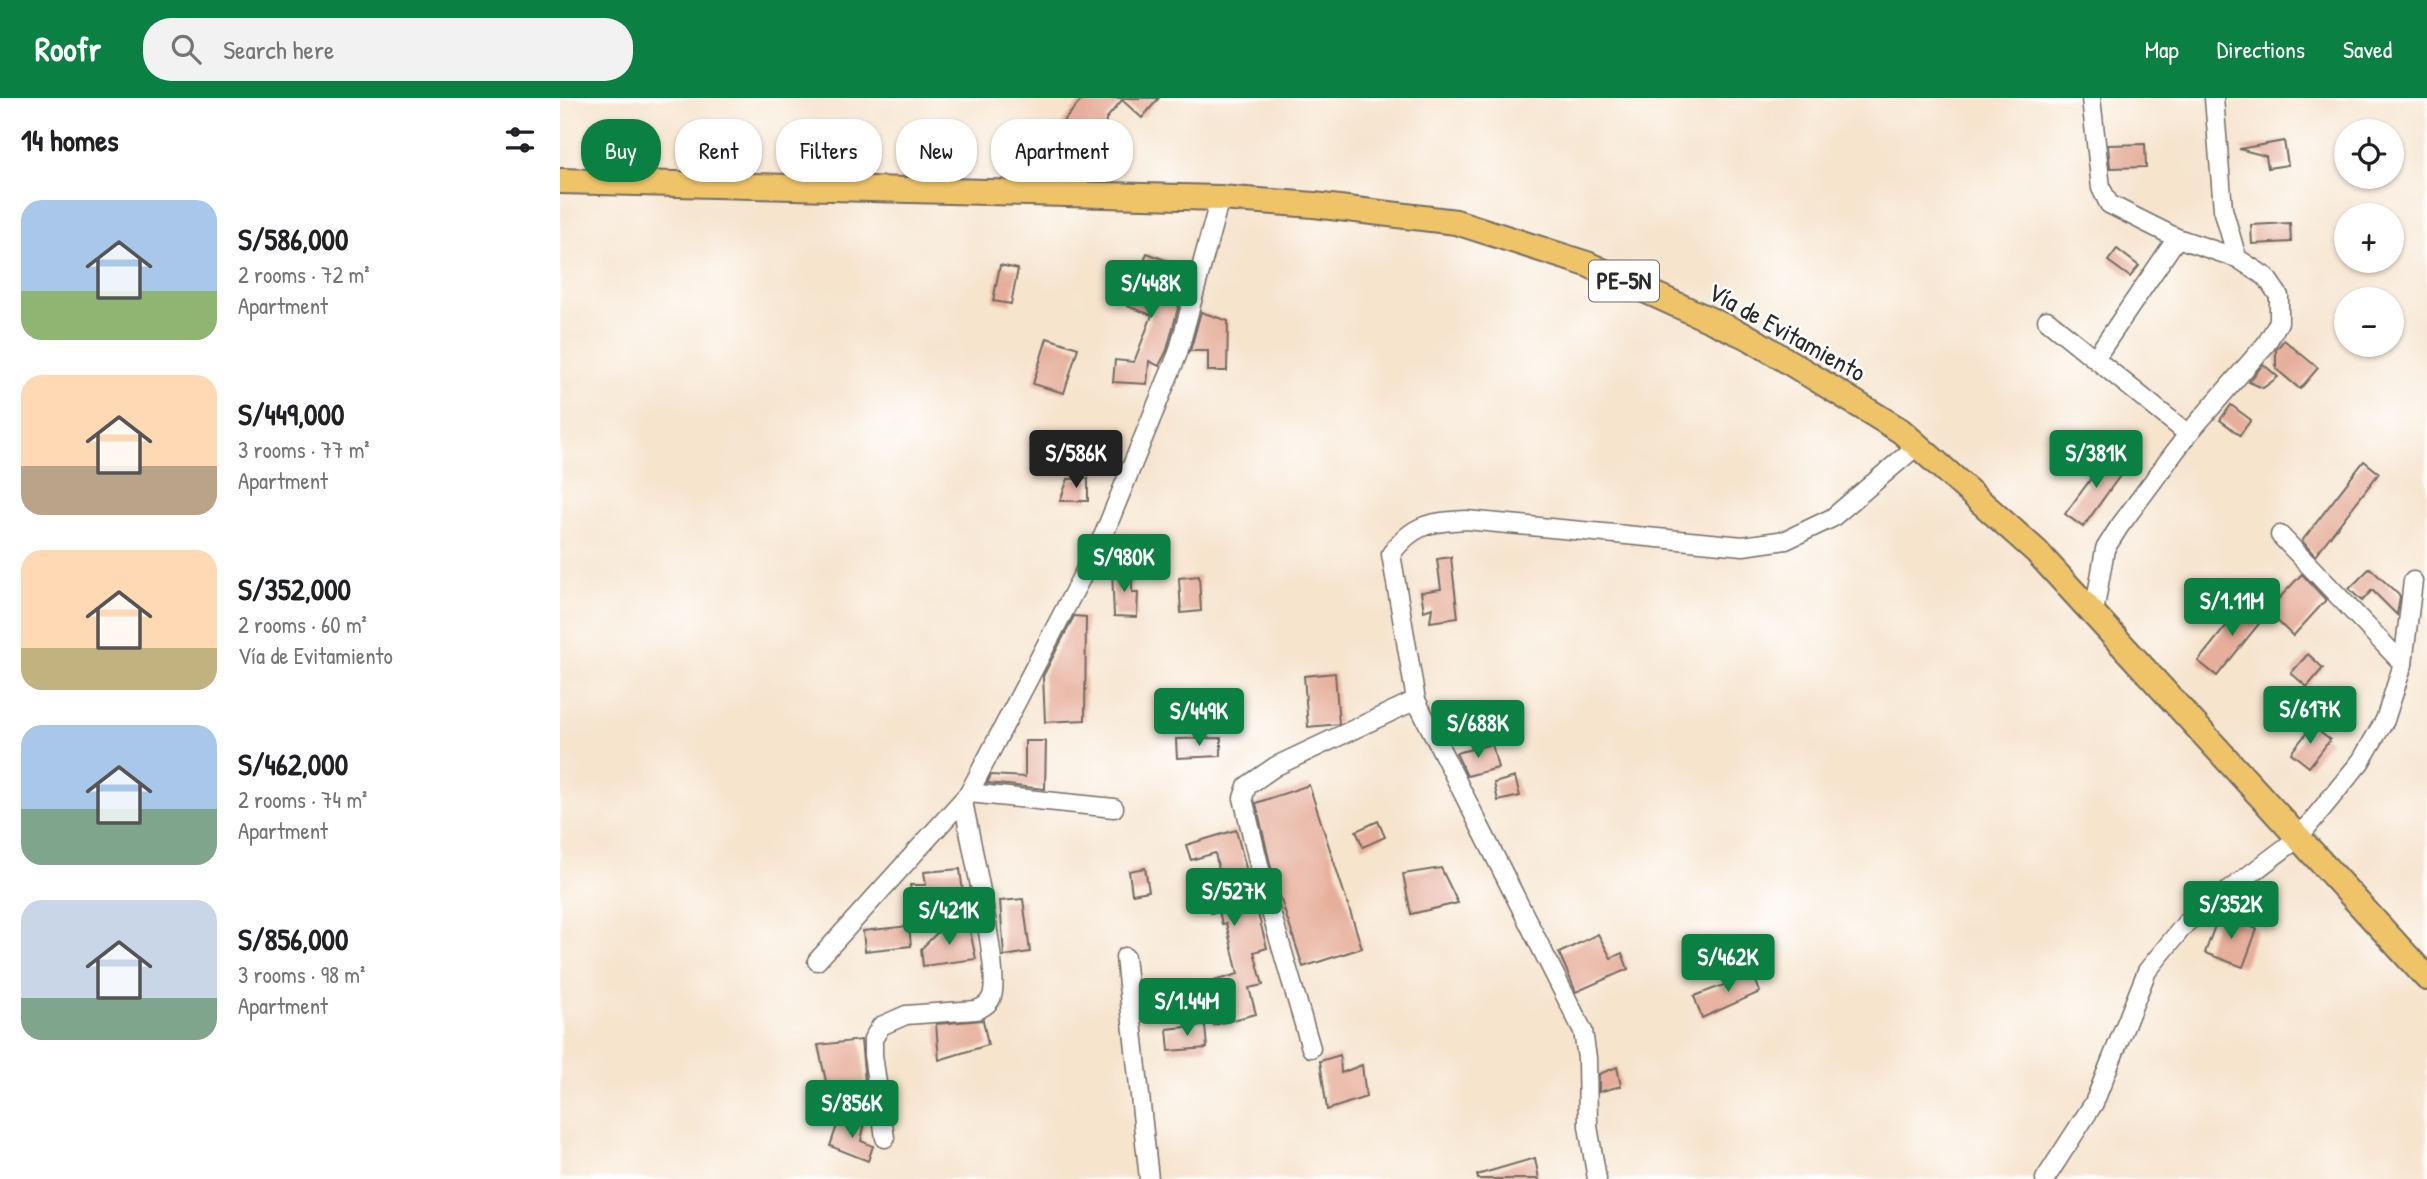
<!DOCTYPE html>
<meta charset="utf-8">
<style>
:root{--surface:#fff;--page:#f2f2f2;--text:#202124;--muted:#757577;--accent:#0b8043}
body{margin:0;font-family:"Patrick Hand",sans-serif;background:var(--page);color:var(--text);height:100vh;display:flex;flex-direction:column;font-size:26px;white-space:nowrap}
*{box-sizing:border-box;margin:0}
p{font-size:23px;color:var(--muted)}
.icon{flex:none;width:38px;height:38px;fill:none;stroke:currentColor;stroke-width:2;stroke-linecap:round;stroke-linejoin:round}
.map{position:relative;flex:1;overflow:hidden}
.side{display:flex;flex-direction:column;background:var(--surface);width:560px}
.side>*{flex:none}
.guide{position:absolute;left:21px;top:21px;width:665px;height:63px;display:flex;gap:14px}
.buttons{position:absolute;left:1774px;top:21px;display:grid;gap:14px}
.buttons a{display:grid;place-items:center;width:70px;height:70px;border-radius:50%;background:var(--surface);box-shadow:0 2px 5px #0004;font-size:35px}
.price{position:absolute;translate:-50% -60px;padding:0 16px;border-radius:7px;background:var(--accent);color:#fff;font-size:23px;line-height:46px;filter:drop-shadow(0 2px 4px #0008)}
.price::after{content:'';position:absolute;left:50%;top:42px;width:21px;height:16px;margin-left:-10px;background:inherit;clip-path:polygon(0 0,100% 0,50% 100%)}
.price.active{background:#222;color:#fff}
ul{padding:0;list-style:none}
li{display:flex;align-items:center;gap:21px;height:175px;padding:0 21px}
li span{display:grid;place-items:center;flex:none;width:196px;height:140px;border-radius:21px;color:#555}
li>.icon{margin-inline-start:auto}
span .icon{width:84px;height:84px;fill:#fffc;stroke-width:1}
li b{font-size:30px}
h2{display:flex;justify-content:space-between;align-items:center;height:84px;padding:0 21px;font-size:30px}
.pill{padding:0 24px;border-radius:28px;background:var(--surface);box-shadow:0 2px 5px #0004;font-size:24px;line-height:63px}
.pill.active{background:var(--accent);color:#fff}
header{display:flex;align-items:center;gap:42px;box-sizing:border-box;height:98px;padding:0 35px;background:var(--accent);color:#fff}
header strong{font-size:33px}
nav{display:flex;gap:38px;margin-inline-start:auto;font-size:24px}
.search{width:490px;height:63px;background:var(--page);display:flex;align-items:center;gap:18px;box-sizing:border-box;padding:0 24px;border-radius:28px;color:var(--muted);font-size:26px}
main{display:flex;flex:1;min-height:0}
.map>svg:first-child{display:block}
.building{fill:#e6af9b}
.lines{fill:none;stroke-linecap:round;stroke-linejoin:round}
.minor-casing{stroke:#726c64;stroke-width:21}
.highway-casing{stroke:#726c64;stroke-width:28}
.minor{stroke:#fff;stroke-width:18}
.highway{stroke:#efc469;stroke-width:24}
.labels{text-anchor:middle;stroke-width:5;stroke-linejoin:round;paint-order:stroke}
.shield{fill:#fff;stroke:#6b6b6b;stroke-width:2}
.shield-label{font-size:24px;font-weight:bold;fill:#2b2b2b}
.street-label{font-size:26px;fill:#2b2b2b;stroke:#fff}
</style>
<header>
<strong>Roofr</strong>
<div class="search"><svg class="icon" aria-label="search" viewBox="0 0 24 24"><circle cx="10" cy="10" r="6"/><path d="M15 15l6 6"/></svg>Search here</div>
<nav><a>Map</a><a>Directions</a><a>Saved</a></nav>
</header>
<main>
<section class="side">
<h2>14 homes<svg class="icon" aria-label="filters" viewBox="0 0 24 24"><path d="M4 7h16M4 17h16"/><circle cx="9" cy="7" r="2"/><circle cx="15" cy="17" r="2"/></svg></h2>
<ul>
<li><span style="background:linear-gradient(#a9c7e8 65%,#8fb573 0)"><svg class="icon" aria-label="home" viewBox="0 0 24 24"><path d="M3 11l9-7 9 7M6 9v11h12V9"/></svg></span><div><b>S/586,000</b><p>2 rooms · 72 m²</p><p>Apartment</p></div></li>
<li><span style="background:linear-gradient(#ffd9b3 65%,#b9a48a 0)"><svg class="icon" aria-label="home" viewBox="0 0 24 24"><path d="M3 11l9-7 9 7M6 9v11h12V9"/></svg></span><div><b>S/449,000</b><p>3 rooms · 77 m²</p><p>Apartment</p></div></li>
<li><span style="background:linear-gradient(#ffd9b3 70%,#c2b280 0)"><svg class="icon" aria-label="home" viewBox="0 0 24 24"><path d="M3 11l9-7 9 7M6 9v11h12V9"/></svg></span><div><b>S/352,000</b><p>2 rooms · 60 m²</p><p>Vía de Evitamiento</p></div></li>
<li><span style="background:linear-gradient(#a9c7e8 60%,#7fa58c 0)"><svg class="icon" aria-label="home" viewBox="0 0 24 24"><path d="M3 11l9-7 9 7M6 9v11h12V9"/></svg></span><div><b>S/462,000</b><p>2 rooms · 74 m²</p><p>Apartment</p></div></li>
<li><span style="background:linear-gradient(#c9d6e8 70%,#7fa58c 0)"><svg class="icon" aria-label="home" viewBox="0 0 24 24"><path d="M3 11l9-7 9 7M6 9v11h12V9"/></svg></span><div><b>S/856,000</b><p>3 rooms · 98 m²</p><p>Apartment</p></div></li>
</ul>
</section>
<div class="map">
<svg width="1867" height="1081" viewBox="0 0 1867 1081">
<rect width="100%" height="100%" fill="#fff"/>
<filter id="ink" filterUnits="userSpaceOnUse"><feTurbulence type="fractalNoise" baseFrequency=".0143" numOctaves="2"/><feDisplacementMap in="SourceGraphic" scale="14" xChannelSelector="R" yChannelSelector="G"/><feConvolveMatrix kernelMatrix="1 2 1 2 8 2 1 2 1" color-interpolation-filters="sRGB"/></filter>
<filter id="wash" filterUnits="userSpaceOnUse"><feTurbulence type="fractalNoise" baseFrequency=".00686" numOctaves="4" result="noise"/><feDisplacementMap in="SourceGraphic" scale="28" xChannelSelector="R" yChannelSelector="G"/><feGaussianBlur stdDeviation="1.57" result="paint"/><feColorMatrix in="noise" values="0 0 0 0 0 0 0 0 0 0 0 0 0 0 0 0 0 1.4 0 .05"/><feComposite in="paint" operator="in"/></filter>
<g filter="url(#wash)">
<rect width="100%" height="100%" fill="#f6e4cd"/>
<g id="blocks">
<g class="building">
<polygon points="523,0 599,0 582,20 562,2 546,21 545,63 501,63 502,25"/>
<polygon points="1724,43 1728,67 1708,70 1706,58 1679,51"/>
<polygon points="1585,46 1586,69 1550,70 1548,47"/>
<polygon points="1730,125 1731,144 1692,146 1691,127"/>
<polygon points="1557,151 1579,168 1570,179 1548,163"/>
<polygon points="587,155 611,164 602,186 622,195 607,252 599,268 589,263 587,286 553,284 555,262 574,264 592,217 567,208"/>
<polygon points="440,167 458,171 451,206 433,203"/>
<polygon points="641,214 668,223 667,273 648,273 648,253 630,253"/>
<polygon points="487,240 518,250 504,295 473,286"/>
<polygon points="1724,242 1758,270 1740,291 1716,271 1716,252"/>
<polygon points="1703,266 1718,279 1703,290 1689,284"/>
<polygon points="1671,307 1691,322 1680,337 1660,322"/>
<polygon points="1550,355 1567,368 1523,429 1505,416"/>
<polygon points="1804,363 1819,375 1755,458 1742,443"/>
<polygon points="528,380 528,403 500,403 508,381"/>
<polygon points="891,459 898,520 870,524 872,510 864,513 861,494 881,491 877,461"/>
<polygon points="1810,470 1840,498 1837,517 1812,492 1802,503 1789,491"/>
<polygon points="552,472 572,472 572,494 578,494 577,519 554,518"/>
<polygon points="1742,476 1766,502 1733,538 1707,513"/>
<polygon points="639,478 641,513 621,515 619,480"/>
<polygon points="1687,502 1706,517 1657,578 1638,563"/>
<polygon points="514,518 526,519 525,622 485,624 483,578"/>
<polygon points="1748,556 1763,570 1747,589 1731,575"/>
<polygon points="775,575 779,626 748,629 744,578"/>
<polygon points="1752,628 1770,642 1749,669 1731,655"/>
<polygon points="661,640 661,658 617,660 616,641"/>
<polygon points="465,643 486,643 485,691 427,685 431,677 465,679"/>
<polygon points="932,646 938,670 907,678 896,655"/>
<polygon points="955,679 960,698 938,703 934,685"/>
<polygon points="749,687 802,850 743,869 712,774 696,705"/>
<polygon points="818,723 825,739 803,749 796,733"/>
<polygon points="676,732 707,850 694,854 703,887 689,890 696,916 654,927 646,885 678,876 666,825 662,826 659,813 651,815 647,800 664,795 655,755 631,762 626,747"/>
<polygon points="585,770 589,793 572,796 569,773"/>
<polygon points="881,770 898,805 851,816 843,776"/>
<polygon points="400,771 404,802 353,808 350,787 366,787 364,774"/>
<polygon points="463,801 470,854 444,858 440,803"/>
<polygon points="1659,817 1697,831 1683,869 1645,855"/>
<polygon points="349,828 351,848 305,853 303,833"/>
<polygon points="409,828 416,861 363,868 361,851 379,833"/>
<polygon points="1038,836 1051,860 1062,855 1068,871 1016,894 999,855"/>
<polygon points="1191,870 1200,894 1142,920 1134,898 1180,881 1177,875"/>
<polygon points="423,922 428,947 379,962 376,926"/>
<polygon points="645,927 647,950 609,953 607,931"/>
<polygon points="301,942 305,984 267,988 258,947"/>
<polygon points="780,957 781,975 802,967 806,999 767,1012 760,963"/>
<polygon points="1057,969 1061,988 1039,994 1039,976"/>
<polygon points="305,1024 301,1043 313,1048 308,1063 270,1048 278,1025"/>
<polygon points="975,1060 979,1081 918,1081 917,1077"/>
</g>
</g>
</g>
<g filter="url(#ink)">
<use href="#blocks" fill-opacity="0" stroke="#726c64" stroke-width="2"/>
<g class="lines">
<g class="minor-casing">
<g id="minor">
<polyline points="1531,0 1541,90 1549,106 1617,140 1677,160 1706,179 1719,198 1719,224 1706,246 1628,336 1559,429 1545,451 1534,515"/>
<polyline points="1654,0 1663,111 1677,160"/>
<polyline points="1487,222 1628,336"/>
<polyline points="1536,259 1617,140"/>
<polyline points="1720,437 1843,566"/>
<polyline points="409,695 554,710"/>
<polyline points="565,859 589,1081"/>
<polyline points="257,863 409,695 544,436 618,255 660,100"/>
<polyline points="751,950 708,804 683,700 687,688 716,668 856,602"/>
<path d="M325,1040L313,957V941L321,928L346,917L416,912C424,909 429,906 432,898C441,875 409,736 403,703"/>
<path d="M1037,1081L1028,1028L1027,960L1023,933L856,602L831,456C853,426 870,424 906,422L1183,448L1226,442L1272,420L1358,347"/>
<polyline points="1485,1081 1534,1005 1587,873 1626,825 1738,740 1801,663 1825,622 1843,566 1853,483"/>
</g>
</g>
<g class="highway-casing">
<polyline id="highway" points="0,83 660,100 754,107 896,124 1027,166 1190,240 1341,333 1476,453 1867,880"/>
</g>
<use href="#minor" class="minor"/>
<use href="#highway" class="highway"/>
</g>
</g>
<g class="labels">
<rect class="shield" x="1029" y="162.5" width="70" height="41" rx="5"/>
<g class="shield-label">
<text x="1064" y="191">PE-5N</text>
</g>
<g class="street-label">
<text transform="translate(1227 234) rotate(29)" y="9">Vía de Evitamiento</text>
</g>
</g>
</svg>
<div class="buttons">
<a><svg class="icon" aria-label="locate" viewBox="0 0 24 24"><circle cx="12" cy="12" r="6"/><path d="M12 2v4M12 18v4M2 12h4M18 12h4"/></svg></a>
<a>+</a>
<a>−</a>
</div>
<b class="price" style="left:591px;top:222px">S/448K</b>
<b class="price active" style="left:516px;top:392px">S/586K</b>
<b class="price" style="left:1536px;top:392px">S/381K</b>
<b class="price" style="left:564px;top:496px">S/980K</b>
<b class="price" style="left:1672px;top:540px">S/1.11M</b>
<b class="price" style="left:1750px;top:648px">S/617K</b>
<b class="price" style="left:639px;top:650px">S/449K</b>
<b class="price" style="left:918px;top:662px">S/688K</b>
<b class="price" style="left:674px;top:830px">S/527K</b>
<b class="price" style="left:1671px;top:843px">S/352K</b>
<b class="price" style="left:389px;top:849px">S/421K</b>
<b class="price" style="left:1168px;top:896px">S/462K</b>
<b class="price" style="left:627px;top:940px">S/1.44M</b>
<b class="price" style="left:292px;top:1042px">S/856K</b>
<div class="guide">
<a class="pill active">Buy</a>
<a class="pill">Rent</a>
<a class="pill">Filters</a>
<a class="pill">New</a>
<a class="pill">Apartment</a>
</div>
</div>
</main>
